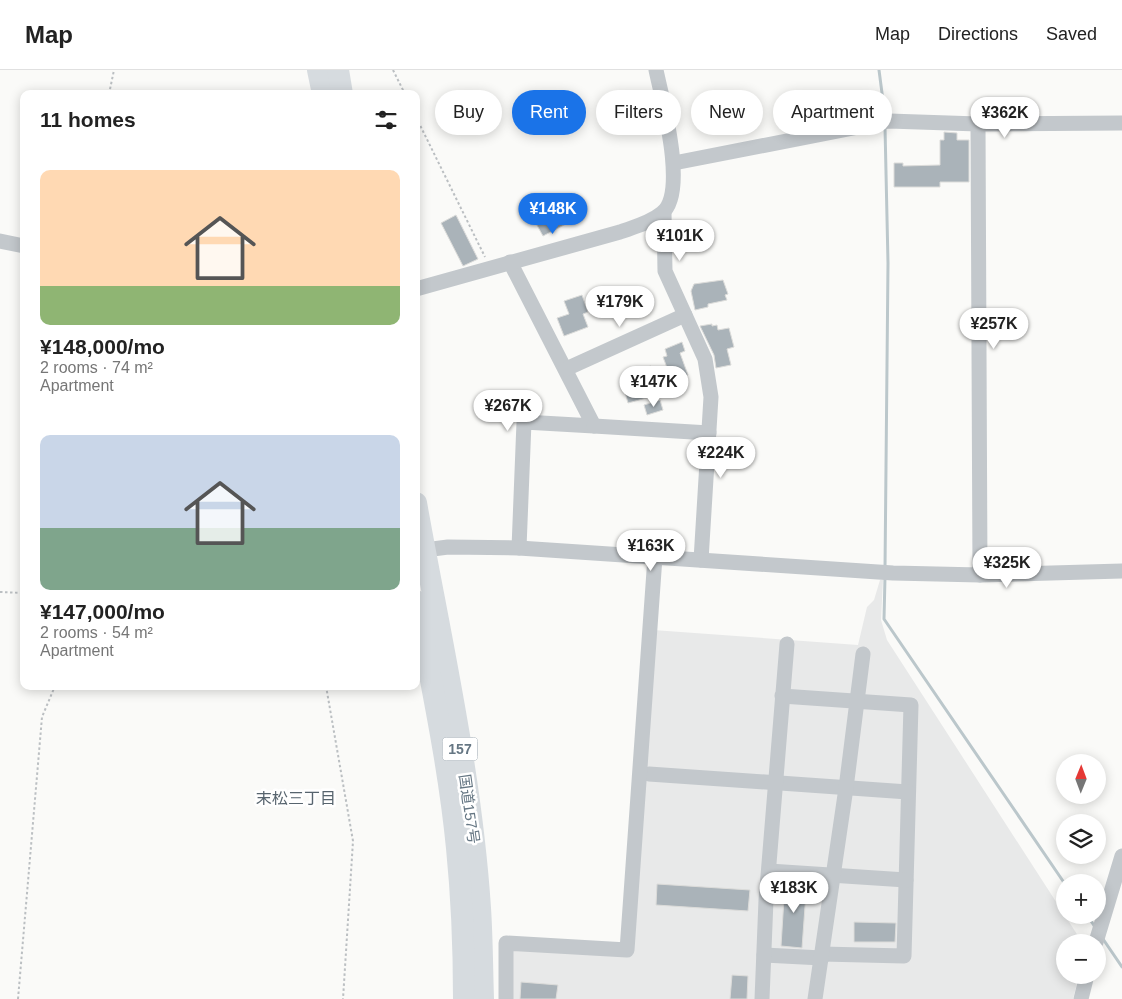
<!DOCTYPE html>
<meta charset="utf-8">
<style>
:root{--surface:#fff;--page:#f2f2f2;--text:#222;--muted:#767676;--line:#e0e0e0;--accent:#1a73e8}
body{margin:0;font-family:Helvetica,"Noto Sans JP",sans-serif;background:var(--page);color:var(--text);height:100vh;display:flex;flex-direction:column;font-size:19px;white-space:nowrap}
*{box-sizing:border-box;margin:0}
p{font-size:16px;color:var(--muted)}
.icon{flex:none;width:28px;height:28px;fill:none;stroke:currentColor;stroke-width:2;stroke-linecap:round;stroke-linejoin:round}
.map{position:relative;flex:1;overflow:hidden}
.details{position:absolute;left:20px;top:20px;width:400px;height:600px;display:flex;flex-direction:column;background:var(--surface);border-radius:10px;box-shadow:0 2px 12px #0003}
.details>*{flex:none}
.banner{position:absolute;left:435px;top:20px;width:475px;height:45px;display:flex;gap:10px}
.needle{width:32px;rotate:1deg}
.controls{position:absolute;left:1056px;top:684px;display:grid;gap:10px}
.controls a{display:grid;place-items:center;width:50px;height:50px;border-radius:50%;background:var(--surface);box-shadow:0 2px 12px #0003;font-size:25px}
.price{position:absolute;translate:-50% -42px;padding:0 11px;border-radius:18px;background:#fff;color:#222;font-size:16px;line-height:32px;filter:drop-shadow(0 1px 2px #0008)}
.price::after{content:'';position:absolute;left:50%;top:30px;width:15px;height:11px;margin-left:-8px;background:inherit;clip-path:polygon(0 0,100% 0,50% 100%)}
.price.active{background:var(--accent);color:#fff}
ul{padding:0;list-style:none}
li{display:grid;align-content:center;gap:10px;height:265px;padding:0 20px}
li span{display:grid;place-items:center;height:155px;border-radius:10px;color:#555}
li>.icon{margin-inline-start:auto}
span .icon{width:90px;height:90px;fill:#fffc;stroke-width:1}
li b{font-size:21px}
h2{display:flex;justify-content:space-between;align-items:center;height:60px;padding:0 20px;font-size:21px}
.chip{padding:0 18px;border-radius:22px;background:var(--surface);box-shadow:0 2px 12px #0003;font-size:18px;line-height:45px}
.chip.active{background:var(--accent);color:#fff}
header{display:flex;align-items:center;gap:30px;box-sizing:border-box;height:70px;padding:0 25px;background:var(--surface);border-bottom:1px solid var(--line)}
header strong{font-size:24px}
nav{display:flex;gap:28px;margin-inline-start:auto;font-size:18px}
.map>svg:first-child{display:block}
.built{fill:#e8e9e9}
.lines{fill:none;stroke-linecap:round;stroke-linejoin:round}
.stream{stroke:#bbc7cb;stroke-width:3}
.building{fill:#aab3b9;stroke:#dcdcda}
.path{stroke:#bbbfc2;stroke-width:2;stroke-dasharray:2.5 2.5;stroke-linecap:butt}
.minor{stroke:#c3c8cc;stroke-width:15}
.highway{stroke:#d6dbdf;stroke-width:22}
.labels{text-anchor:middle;stroke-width:5;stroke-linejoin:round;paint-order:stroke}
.shield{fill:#fff;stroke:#939fa8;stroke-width:1}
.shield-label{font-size:14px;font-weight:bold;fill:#657683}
.street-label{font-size:15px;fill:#657683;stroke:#fff}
.neighbourhood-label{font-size:16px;fill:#57646e;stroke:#fff}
</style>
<header>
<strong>Map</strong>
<nav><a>Map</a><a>Directions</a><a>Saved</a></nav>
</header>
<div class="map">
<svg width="1122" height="929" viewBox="0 0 1122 929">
<rect width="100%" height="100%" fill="#fafaf8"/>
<polygon class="built" points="880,510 883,510 881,550 887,570 1082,872 1065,872 1065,905 1079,905 1073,929 500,929 511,878 624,886 653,560 858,575 867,537 874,530"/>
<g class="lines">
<g class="stream">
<polyline points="879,0 885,46"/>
<polyline points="885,499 888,193 885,57"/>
<polyline points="885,507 884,549 1065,814"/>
<polyline points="1087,845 1095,857"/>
<polyline points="1103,869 1122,897"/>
</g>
</g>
<g class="building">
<polygon points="944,62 957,63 957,70 969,70 969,112 940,112 940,117 894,117 894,93 903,93 903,96 940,95 940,70 944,70"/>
<polygon points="556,127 560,135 557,137 566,154 543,166 529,141"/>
<polygon points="456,145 478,189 463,196 441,153"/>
<polygon points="723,210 728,224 725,225 727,230 708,234 708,237 695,240 691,221 694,214"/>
<polygon points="582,225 588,242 583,244 588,257 564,266 557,248 569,244 564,231"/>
<polygon points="712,254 712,256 717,255 718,260 729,258 734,277 727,279 731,295 716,298 714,285 700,256"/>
<polygon points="682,272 685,281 680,283 688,305 683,307 684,310 673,314 663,287 667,286 665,279"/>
<polygon points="651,296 654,306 645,310 650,327 628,333 621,308 633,304 632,301"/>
<polygon points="660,330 663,340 647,345 644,335"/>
<polygon points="785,812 813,814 812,823 806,823 802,878 781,876"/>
<polygon points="657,814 750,820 748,841 656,835"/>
<polygon points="854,852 896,853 895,872 854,872"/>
<polygon points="732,905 748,906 747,929 730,929"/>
<polygon points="521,912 558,915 556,929 520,929"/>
</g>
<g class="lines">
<g class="path">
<polyline points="393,0 405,24"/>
<polyline points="109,24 114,0"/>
<polyline points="416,47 485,187"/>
<polyline points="0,522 24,523"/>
<polyline points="326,616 353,771 343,929"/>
<polyline points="18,929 42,647 55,616"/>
</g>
<g class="minor">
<polyline points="978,54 980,505"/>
<polyline points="674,93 889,51 978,54 1122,53"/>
<polyline points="664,142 665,201 705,289 711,327 701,490"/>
<polyline points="0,171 24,176"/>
<polyline points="510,192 594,356 524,352 519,478"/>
<path d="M416,219L620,162C634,157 650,153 662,143C688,123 662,29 656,0"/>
<polyline points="566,299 685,245"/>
<polyline points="594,356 709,363"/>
<polyline points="425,480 448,477 519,478 893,503 980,505 1122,501"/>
<polyline points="782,626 911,635 904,886 822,884"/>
<polyline points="649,704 908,722"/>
<polyline points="769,801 906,810"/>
<polyline points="1096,872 1122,786"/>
<polyline points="764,885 822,888"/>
<polyline points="506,929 506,873 627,880 655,487"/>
<polyline points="762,929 766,830 787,574"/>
<polyline points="815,929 846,718 863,584"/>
<polyline points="1081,929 1087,905"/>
</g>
<g class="highway">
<polyline points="318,0 323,24"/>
<polyline points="338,0 342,24"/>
<path d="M416,433C440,567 471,701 480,838C482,868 482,899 483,929"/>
<path d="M416,531C431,613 449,695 457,778C462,828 464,879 464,929"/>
</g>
</g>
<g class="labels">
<rect class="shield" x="442.5" y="667.5" width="35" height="23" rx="4"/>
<g class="shield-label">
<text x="460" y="684">157</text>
</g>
<g class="street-label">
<text transform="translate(469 739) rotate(82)" y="5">国道157号</text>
</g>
<g class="neighbourhood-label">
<text x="296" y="734">末松三丁目</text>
</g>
</g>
</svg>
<div class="controls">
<a><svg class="needle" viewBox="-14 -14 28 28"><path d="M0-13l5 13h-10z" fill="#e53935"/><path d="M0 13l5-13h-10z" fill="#767676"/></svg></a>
<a><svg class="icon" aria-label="layers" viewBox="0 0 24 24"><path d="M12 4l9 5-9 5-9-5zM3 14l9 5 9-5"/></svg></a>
<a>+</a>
<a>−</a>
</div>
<b class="price" style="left:1005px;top:69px">¥362K</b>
<b class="price active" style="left:553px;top:165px">¥148K</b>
<b class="price" style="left:680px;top:192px">¥101K</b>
<b class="price" style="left:620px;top:258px">¥179K</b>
<b class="price" style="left:994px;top:280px">¥257K</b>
<b class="price" style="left:654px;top:338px">¥147K</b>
<b class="price" style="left:508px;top:362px">¥267K</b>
<b class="price" style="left:721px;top:409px">¥224K</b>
<b class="price" style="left:651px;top:502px">¥163K</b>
<b class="price" style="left:1007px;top:519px">¥325K</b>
<b class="price" style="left:794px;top:844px">¥183K</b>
<div class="banner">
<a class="chip">Buy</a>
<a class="chip active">Rent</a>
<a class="chip">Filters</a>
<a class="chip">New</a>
<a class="chip">Apartment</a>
</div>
<section class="details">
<h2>11 homes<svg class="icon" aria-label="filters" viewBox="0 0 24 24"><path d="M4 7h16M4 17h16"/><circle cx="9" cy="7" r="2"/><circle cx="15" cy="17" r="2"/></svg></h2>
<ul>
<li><span style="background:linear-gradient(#ffd9b3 75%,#8fb573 0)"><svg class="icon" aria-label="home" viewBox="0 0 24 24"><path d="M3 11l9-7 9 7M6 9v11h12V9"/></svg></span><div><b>¥148,000/mo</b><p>2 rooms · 74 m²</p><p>Apartment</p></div></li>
<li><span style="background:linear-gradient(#c9d6e8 60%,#7fa58c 0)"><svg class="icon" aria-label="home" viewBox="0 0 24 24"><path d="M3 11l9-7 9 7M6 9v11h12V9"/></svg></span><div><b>¥147,000/mo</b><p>2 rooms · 54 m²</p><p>Apartment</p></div></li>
</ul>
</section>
</div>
